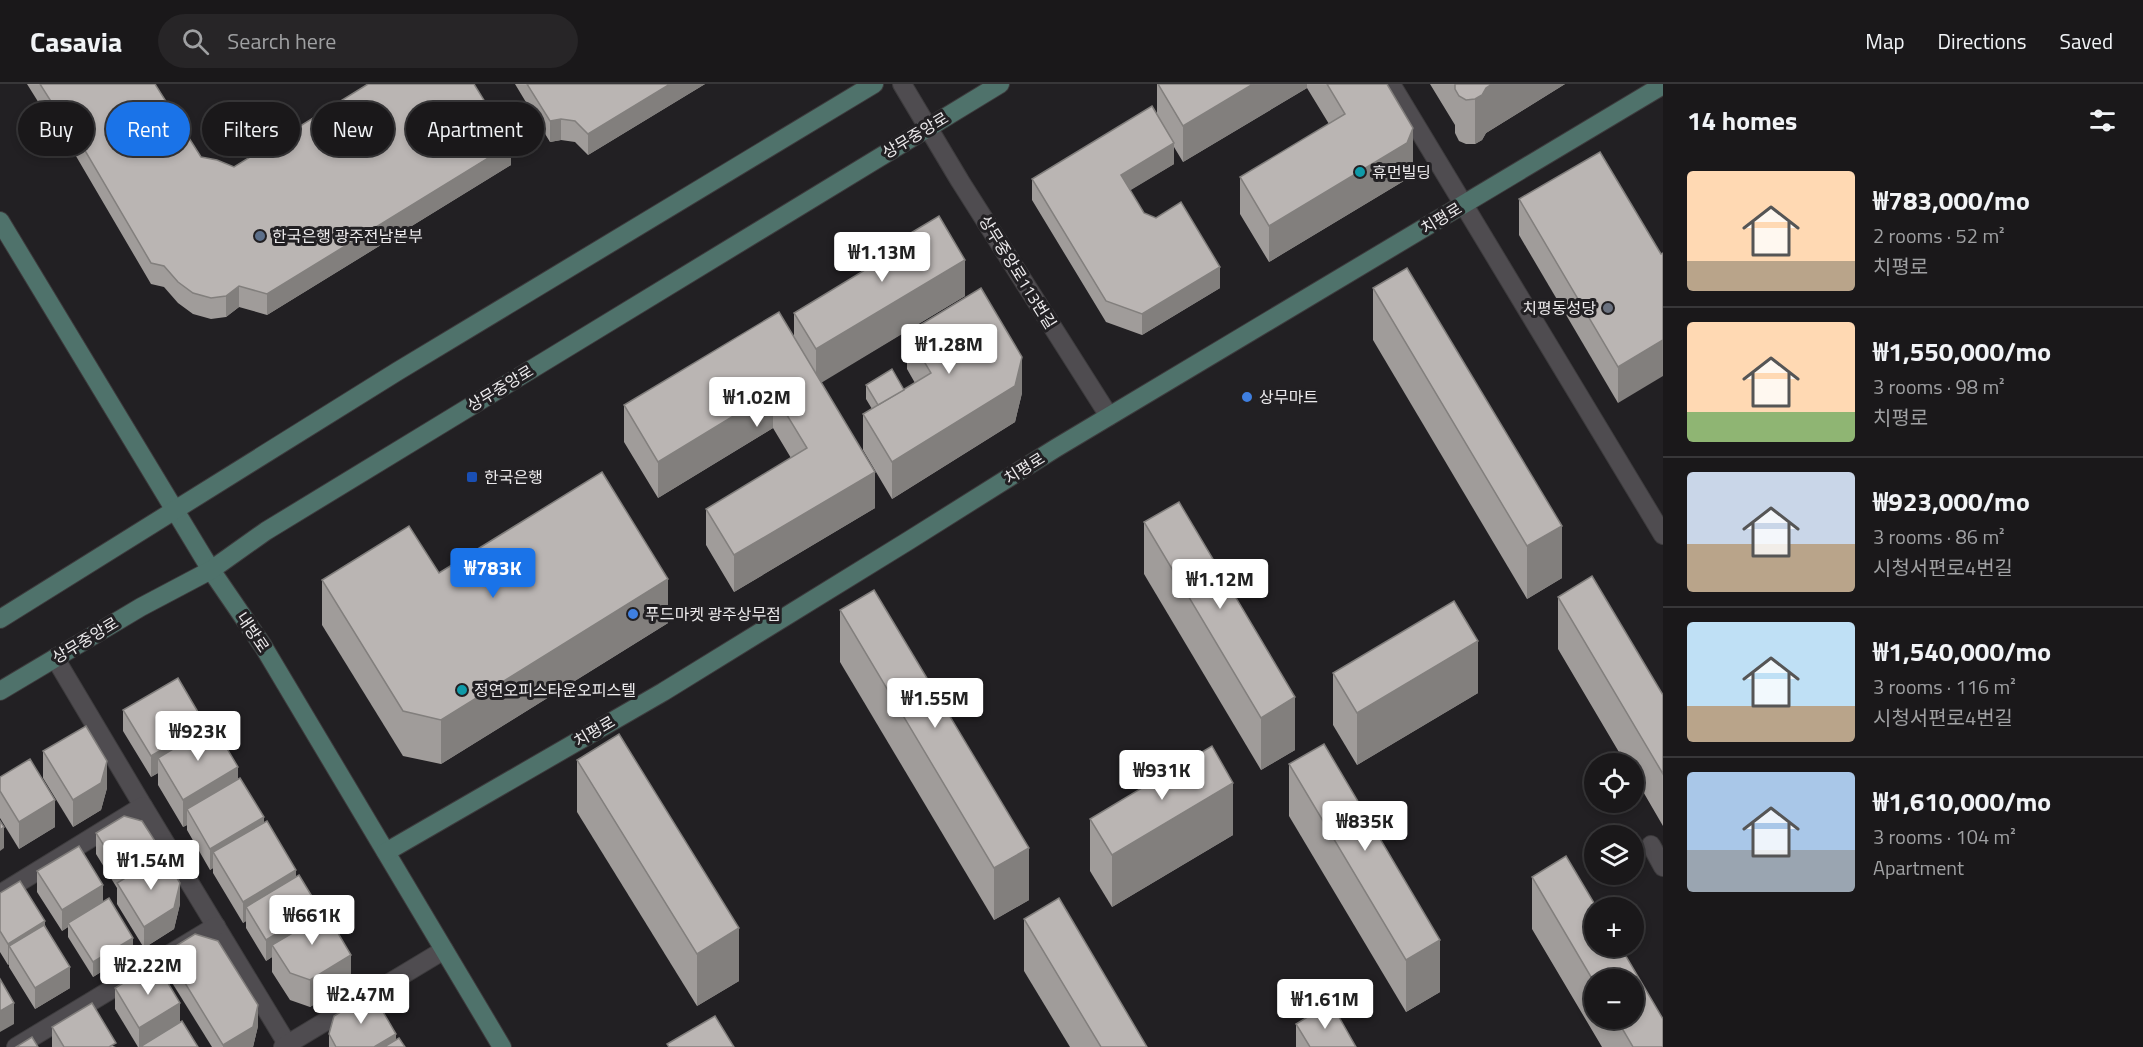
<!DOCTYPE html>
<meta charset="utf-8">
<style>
:root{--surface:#1a181a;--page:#272527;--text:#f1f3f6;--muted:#9fa0a2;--line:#383739;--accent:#1a73e8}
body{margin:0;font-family:"Titillium Web","Noto Sans KR",sans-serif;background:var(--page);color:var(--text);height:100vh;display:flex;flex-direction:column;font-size:22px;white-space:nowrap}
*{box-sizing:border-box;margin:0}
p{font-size:20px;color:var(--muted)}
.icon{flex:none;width:33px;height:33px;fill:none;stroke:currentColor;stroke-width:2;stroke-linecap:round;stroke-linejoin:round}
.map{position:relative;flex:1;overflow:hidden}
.panel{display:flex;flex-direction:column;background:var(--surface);width:480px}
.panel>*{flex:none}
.top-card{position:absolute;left:18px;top:18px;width:570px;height:54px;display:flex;gap:12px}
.buttons{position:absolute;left:1584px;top:669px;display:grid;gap:12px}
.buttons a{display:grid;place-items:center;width:60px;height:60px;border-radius:50%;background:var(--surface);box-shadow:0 3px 9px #0003,0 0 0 2px var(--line);font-size:30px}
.price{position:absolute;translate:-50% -51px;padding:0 14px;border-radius:6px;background:#fff;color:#222;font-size:20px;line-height:39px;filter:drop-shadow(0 2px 3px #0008)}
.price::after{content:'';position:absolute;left:50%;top:36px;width:18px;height:14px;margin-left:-9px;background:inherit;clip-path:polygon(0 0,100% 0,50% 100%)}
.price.current{background:var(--accent);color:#fff}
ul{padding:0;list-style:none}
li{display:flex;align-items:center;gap:18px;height:150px;padding:0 24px}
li+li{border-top:2px solid var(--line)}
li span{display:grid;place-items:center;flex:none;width:168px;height:120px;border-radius:6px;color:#555}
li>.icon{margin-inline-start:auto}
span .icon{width:72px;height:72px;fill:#fffc;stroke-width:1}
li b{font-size:26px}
h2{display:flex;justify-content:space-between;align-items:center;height:72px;padding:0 24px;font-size:26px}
.pill{padding:0 21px;border-radius:27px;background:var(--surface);box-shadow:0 3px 9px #0003,0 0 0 2px var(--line);font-size:21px;line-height:54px}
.pill.current{background:var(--accent);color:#fff}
header{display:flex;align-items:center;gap:36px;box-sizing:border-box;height:84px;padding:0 30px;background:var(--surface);border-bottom:2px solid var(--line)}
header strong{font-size:28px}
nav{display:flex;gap:33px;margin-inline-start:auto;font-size:21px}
.search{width:420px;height:54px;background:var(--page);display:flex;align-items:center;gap:15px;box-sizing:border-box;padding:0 21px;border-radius:33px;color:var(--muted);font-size:22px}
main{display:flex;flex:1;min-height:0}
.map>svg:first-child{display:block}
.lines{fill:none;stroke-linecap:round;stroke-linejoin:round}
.street-casing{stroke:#3d3b3d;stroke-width:20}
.secondary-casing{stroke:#3d3b3d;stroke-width:20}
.street{stroke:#4f4c50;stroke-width:18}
.secondary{stroke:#4f726b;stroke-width:18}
.wall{fill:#a09c9a;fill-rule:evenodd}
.shaded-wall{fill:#827f7d}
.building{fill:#bab5b3;stroke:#827f7d;stroke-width:1.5}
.culture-dot{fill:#0f9aa8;stroke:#222023;stroke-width:2}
.service-dot{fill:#5c6f8a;stroke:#222023;stroke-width:2}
.worship-dot{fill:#6b7280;stroke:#222023;stroke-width:2}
.shop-dot{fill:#3f7fe0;stroke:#222023;stroke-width:2}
.transit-dot{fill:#1a4fb4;stroke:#222023;stroke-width:2}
.labels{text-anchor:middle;stroke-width:6;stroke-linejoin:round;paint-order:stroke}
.street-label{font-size:16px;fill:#eceaec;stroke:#222023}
.poi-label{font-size:16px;fill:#eceaec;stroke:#222023;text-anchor:start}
</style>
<header>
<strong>Casavia</strong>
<div class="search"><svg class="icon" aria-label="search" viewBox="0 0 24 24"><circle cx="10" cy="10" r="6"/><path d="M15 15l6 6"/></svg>Search here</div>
<nav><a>Map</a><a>Directions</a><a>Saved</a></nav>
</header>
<main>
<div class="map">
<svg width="1663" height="963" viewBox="0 0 1663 963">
<rect width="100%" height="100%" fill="#222023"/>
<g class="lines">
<g class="street-casing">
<g id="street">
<polyline points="902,0 960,97 1109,332"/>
<polyline points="1391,0 1663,451"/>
<polyline points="55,574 143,722"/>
<polyline points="1651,761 1663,783"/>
<polyline points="0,810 143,722 289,963"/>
<polyline points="16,963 216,842"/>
<polyline points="283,963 444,866"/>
</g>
</g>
<g class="secondary-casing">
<g id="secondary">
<polyline points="0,137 211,486 263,562 502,963"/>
<polyline points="0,535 398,287 874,0"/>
<polyline points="0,607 141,523 211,486 266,447 1000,0"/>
<polyline points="386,768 663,608 908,457 1056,364 1663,1"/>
</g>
</g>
<use href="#street" class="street"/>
<use href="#secondary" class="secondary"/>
</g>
<g class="wall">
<polygon points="27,0 155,0 201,73 234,83 511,81 267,231 239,223 226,233 211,235 193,230 178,219 164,203 151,200 56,38 52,40"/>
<polygon points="515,0 705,0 588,71 575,58 561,56 550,58"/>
<polygon points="1157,0 1387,0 1413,80 1407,95 1269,178 1240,130 1240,93 1329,40 1307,4 1183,78 1174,63 1174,80 1130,106 1144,129 1220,204 1142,251 1106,238 1032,116 1032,95 1157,30"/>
<polygon points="1430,0 1565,0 1486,49 1482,56 1475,60 1466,60 1459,57 1455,49 1455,41"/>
<polygon points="1519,115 1661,170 1618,319 1519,151"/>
<polygon points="884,165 965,212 821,298 875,424 734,508 706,461 706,425 791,374 773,344 658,414 624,358 624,321 794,252 794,229 884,175"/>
<polygon points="1373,204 1562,494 1527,515 1373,256"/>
<polygon points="907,249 1022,309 1015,338 892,415 863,366 863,330 872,325 866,315 866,301 904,306 915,299 907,285"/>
<polygon points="1144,438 1295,666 1261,686 1144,490"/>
<polygon points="439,489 668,539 441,680 403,672 322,541 322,496"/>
<polygon points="1558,513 1663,611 1663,742 1634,692 1634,680 1626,680 1558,565"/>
<polygon points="840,526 1029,816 994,836 840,578"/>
<polygon points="1333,589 1478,609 1357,681 1333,641"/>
<polygon points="123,626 205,645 238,695 296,793 351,898 310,923 290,916 272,888 272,873 266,877 246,844 246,837 243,839 213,789 213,784 210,786 187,746 187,741 183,743 158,701 158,689 151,693 123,647"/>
<polygon points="43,667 107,704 101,726 73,743 43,694"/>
<polygon points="577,676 739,897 697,922 577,728"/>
<polygon points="1289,680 1440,908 1406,928 1289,732"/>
<polygon points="0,693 55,743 19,765 0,734"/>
<polygon points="1090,735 1233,751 1112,823 1090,787"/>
<polygon points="96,749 162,772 180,820 174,845 144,864 117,820 117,804 96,770"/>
<polygon points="37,787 103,817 133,868 93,893 68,853 68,843 62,847 37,808"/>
<path d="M1532,793L1663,963H1602L1532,845ZM1594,896L1634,934H1594Z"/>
<polygon points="0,809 45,841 70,904 35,925 9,883 9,880 8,881 0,868"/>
<polygon points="1024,835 1147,963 1070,963 1024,887"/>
<polygon points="166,868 258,942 253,963 212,963 166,889"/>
<polygon points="115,904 180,938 198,963 138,963 115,925"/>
<polygon points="1296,940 1356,963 1296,963"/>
<polygon points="52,943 116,963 52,963"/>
<polygon points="329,950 396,955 405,963 329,963"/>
</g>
<g class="shaded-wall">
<polygon points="670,0 705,0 588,71 588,50"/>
<polygon points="1253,0 1307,0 1307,4 1183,78 1183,42"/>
<polygon points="1492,0 1565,0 1486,49 1482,56 1475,60 1475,15 1486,4"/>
<polygon points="56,17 56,38 52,40 52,19"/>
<polygon points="561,35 561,56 550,58 550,37"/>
<polygon points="1413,44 1413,80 1407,95 1269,178 1269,142"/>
<polygon points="1174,59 1174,80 1121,112 1121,91"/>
<polygon points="511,60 511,81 267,231 267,210"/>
<polygon points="965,176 965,212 816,302 816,265"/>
<polygon points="1220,183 1220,204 1142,251 1142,230"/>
<polygon points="239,202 239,223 226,233 226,212"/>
<polygon points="1663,256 1663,292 1618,319 1618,283"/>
<polygon points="1022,273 1022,309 1015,338 892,415 892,378"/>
<polygon points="773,308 773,344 658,414 658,378"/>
<polygon points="875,388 875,424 734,508 734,471"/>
<polygon points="1562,442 1562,494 1527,515 1527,462"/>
<polygon points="668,495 668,539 441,680 441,636"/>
<polygon points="1478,557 1478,609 1357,681 1357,629"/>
<polygon points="1295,613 1295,666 1261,686 1261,634"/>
<polygon points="205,640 205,661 158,674 158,689 151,693 151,672"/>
<polygon points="107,677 107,704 101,726 73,743 73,716"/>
<polygon points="238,683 238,710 187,725 187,741 183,743 183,716"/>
<polygon points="1233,699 1233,751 1112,823 1112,771"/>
<polygon points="55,716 55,743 19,765 19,738"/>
<polygon points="264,733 264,754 213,768 213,784 210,786 210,765"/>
<polygon points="4,743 4,764 0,767 0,746"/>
<polygon points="1029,764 1029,816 994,836 994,784"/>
<polygon points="162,768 162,789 123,808 123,792"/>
<polygon points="296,786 296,807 246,823 246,837 243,839 243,818"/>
<polygon points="180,799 180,820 174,845 144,864 144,843"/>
<polygon points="103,801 103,822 68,839 68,843 62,847 62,826"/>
<polygon points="45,837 45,858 9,862 9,880 8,881 8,860"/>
<polygon points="292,840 292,861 272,861 272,873 266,877 266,856"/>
<polygon points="739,844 739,897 697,922 697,870"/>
<polygon points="133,854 133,868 93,893 93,878"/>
<polygon points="1440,856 1440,908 1406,928 1406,876"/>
<polygon points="351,871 351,898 310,923 310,896"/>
<polygon points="70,883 70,904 35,925 35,904"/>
<polygon points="14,919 14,940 0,948 0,927"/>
<polygon points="180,919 180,939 141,963 139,963 139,944"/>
<polygon points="258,921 258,942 253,963 223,963 223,961"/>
<polygon points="396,950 396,963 374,963"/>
</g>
<g class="building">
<polygon points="40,0 155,0 201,73 217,76 234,83 368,0 474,0 511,60 267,210 239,202 226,212 211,214 193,209 178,198 164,182 151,179 56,17 52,19"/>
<polygon points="527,0 670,0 588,50 575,37 561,35 550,37"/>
<polygon points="1158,0 1253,0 1183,42"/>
<polygon points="1327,0 1387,0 1413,44 1407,59 1269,142 1240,93 1345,30"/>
<polygon points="1455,0 1492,0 1486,4 1482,11 1475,15 1466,16 1459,12 1455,5"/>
<polygon points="1152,22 1174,59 1121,91 1144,129 1156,134 1181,118 1220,183 1142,230 1106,217 1032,95"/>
<polygon points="1600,68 1661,170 1663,169 1663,256 1618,283 1519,115"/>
<polygon points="939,132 965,176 816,265 794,229 888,172 884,165"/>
<polygon points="1407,184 1562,442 1527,462 1373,204"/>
<polygon points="981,204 1022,273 1015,302 892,378 863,330 931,289 907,249"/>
<polygon points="779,228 875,388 734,471 706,425 807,364 773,308 658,378 624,321"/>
<polygon points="892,285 904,306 878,321 866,301"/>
<polygon points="602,388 668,495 441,636 403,627 322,496 409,442 439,489"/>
<polygon points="1179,418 1295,613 1261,634 1144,438"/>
<polygon points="1592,492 1663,611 1663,690 1558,513"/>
<polygon points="874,506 1029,764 994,784 840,526"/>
<polygon points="1454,517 1478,557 1357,629 1333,589"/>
<polygon points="178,594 205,640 151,672 123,626"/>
<polygon points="213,641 238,683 183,716 158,674"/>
<polygon points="86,642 107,677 101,699 73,716 43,667"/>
<polygon points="619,650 739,844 697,870 577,676"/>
<polygon points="1324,660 1440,856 1406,876 1289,680"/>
<polygon points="1212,662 1233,699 1112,771 1090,735"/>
<polygon points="30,675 55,716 19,738 0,707 0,693"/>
<polygon points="240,694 264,733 210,765 187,725"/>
<polygon points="124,732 142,737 162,768 123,792 96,749"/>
<polygon points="0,737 4,743 0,746"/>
<polygon points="267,737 296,786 243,818 213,768"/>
<polygon points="79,762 103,801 62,826 37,787"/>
<polygon points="163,771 180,799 174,824 144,843 117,799"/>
<polygon points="1566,772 1597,824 1594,824 1594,862 1620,862 1663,935 1663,963 1633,963 1616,934 1634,934 1634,896 1594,896 1594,898 1532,793"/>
<polygon points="299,791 319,824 266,856 246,823"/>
<polygon points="20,797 45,837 8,860 0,847 0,809"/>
<polygon points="109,814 133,854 93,878 68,839"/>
<polygon points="1059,814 1147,963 1101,963 1024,835"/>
<polygon points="322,822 351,871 310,896 290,889 272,861 296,847 292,840"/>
<polygon points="44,841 70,883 35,904 9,862"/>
<polygon points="195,850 218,857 258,921 253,943 223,961 166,868"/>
<polygon points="156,879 180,919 139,944 115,904"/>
<polygon points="0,895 14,919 0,927"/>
<polygon points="372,909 396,950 374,963 336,963 329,950 334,932"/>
<polygon points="92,919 116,959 109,963 64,963 52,943"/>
<polygon points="1331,919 1356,963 1310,963 1296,940"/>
<polygon points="715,932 734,963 669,963 667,960"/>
<polygon points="182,937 198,963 140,963"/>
<polygon points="32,953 38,963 16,963"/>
<polygon points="399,954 405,963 384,963"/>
</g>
<g class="culture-dot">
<circle cx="1360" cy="88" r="6"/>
<circle cx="462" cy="606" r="6"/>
</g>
<circle class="service-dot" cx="260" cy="152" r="6"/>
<circle class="worship-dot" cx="1608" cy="224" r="6"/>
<g class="shop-dot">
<circle cx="1247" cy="313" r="6"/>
<circle cx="633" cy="530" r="6"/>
</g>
<rect class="transit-dot" x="466" y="387" width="12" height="12" rx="3"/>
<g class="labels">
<g class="street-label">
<text transform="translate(915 51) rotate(-31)" y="6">상무중앙로</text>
<text transform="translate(1441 134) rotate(-31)" y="6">치평로</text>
<text transform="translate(1018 188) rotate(58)" y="6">상무중앙로113번길</text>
<text transform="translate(500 304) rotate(-31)" y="6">상무중앙로</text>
<text transform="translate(1024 384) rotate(-32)" y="6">치평로</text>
<text transform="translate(253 548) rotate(56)" y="6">내방로</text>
<text transform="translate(85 556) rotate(-31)" y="6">상무중앙로</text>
<text transform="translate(594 647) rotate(-30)" y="6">치평로</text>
</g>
<g class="poi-label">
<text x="1372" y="94">휴먼빌딩</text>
<text x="272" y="158">한국은행 광주전남본부</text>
<text x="1596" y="230" text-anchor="end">치평동성당</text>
<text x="1259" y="319">상무마트</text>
<text x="484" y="399">한국은행</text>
<text x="645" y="536">푸드마켓 광주상무점</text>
<text x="474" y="612">정연오피스타운오피스텔</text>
</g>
</g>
</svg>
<div class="buttons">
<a><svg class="icon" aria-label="locate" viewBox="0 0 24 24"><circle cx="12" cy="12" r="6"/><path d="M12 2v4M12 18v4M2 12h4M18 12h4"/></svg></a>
<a><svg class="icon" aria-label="layers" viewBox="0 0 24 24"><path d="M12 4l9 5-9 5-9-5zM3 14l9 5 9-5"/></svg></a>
<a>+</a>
<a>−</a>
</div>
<b class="price" style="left:882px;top:199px">₩1.13M</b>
<b class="price" style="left:949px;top:291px">₩1.28M</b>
<b class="price" style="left:757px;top:344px">₩1.02M</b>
<b class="price current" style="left:493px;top:515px">₩783K</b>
<b class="price" style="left:1220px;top:526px">₩1.12M</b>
<b class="price" style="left:935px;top:645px">₩1.55M</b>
<b class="price" style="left:198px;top:678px">₩923K</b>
<b class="price" style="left:1162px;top:717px">₩931K</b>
<b class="price" style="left:1365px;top:768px">₩835K</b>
<b class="price" style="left:151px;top:807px">₩1.54M</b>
<b class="price" style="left:312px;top:862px">₩661K</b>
<b class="price" style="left:148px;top:912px">₩2.22M</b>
<b class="price" style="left:361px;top:941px">₩2.47M</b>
<b class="price" style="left:1325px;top:946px">₩1.61M</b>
<div class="top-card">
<a class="pill">Buy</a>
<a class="pill current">Rent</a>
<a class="pill">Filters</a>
<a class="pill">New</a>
<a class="pill">Apartment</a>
</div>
</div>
<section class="panel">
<h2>14 homes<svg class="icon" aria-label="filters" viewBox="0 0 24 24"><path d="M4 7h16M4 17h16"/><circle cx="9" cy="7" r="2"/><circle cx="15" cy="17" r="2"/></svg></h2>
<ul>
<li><span style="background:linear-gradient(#ffd9b3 75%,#b9a48a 0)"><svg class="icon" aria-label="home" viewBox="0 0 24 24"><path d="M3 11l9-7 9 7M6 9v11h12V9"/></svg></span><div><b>₩783,000/mo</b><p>2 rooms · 52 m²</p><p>치평로</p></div></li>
<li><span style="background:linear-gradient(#ffd9b3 75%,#8fb573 0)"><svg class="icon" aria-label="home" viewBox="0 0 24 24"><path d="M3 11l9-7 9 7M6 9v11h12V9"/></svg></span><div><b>₩1,550,000/mo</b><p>3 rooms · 98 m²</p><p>치평로</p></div></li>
<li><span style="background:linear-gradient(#c9d6e8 60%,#b9a48a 0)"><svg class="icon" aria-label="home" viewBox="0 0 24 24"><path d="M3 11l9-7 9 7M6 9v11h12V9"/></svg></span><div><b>₩923,000/mo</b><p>3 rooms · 86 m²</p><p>시청서편로4번길</p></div></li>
<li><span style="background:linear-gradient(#bfe0f5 70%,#b9a48a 0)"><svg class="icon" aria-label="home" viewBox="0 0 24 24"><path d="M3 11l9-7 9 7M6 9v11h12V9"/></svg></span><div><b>₩1,540,000/mo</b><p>3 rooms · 116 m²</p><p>시청서편로4번길</p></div></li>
<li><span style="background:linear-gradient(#a9c7e8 65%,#9aa5b1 0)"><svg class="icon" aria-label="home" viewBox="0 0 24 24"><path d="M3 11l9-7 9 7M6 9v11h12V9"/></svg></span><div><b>₩1,610,000/mo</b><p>3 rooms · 104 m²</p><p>Apartment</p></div></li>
</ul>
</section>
</main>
